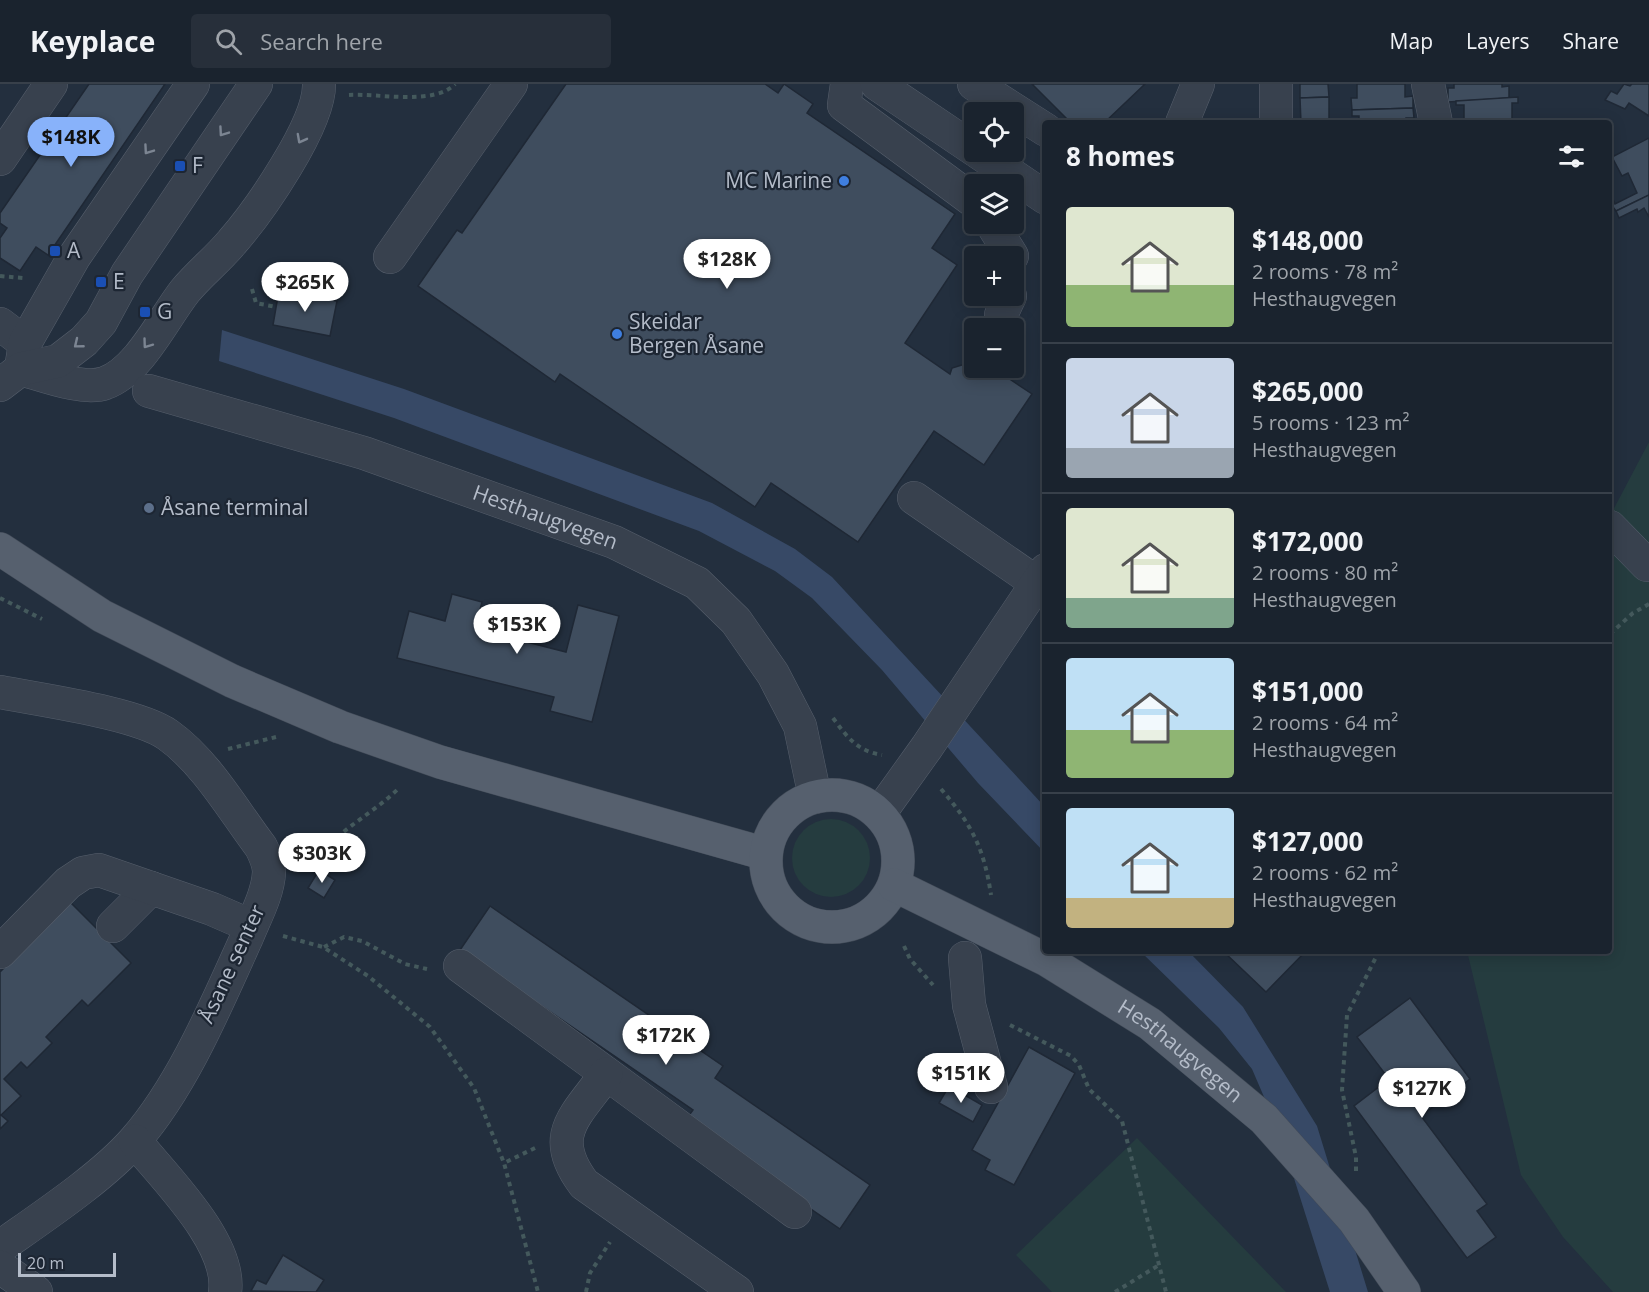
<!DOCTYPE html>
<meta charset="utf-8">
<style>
:root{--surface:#1a232e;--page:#272f3a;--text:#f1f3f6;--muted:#9fa4aa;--line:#38404a;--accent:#88b2fa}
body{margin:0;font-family:"Open Sans",sans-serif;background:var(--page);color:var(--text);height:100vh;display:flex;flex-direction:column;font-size:22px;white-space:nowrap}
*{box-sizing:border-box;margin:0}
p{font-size:20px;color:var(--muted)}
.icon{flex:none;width:33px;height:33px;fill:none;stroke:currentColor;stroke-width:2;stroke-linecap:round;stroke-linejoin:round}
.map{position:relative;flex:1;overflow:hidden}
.sheet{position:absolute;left:1042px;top:36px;width:570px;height:834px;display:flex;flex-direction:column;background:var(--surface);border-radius:6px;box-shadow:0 3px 15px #0003,0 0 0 2px var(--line)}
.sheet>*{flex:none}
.controls{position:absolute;left:964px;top:18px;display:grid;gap:12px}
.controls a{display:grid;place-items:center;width:60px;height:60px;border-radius:6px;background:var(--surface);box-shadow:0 3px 15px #0003,0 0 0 2px var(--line);font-size:30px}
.scale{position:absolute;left:18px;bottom:15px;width:98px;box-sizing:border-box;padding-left:6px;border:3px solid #b4bcc9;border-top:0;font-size:16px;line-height:21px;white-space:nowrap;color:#b4bcc9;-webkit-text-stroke:4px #1d2633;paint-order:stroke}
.price{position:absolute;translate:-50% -51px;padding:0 14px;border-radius:21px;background:#fff;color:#222;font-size:20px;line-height:39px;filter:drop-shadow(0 2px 3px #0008)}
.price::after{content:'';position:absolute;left:50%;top:36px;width:18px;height:14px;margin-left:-9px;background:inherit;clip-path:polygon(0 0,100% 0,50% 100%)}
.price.on{background:var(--accent);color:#111}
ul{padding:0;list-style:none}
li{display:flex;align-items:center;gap:18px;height:150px;padding:0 24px}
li+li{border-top:2px solid var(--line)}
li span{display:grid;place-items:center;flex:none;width:168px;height:120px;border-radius:6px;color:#555}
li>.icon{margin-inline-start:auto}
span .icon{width:72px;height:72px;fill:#fffc;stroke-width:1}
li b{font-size:26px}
h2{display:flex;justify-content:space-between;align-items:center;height:72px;padding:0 24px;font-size:26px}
header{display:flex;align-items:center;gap:36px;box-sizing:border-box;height:84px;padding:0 30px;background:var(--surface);border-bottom:2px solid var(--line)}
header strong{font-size:28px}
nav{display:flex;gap:33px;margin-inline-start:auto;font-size:21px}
.search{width:420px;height:54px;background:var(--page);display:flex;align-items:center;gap:15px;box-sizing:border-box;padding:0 21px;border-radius:6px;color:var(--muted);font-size:22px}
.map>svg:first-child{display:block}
.green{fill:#253c3f}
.water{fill:#374966}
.building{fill:#3f4d5e;stroke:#1f2835;stroke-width:1.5}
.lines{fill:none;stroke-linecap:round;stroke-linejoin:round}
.minor-casing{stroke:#565f6c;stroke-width:34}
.major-casing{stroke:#414a57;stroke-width:34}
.path{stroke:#44595c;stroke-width:4;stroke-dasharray:4.5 4.5;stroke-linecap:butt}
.minor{stroke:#38414e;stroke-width:33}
.major{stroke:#56606e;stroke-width:33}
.oneway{stroke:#7c8592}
.transit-dot{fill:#1a4fb4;stroke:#1d2633;stroke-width:2}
.shop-dot{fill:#3f7fe0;stroke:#1d2633;stroke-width:2}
.service-dot{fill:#5c6f8a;stroke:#1d2633;stroke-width:2}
.labels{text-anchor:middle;stroke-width:4.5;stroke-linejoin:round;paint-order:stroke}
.poi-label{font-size:21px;fill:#b4bcc9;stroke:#1d2633;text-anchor:start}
.street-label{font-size:21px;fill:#b4bcc9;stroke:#1d2633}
</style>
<header>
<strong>Keyplace</strong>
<div class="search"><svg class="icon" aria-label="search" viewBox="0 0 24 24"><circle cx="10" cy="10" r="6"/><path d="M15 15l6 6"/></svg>Search here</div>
<nav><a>Map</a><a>Layers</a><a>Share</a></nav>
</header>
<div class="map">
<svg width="1649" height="1208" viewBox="0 0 1649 1208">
<rect width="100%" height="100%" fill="#232f3e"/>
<g class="green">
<polygon points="1649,358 1649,1208 1613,1208 1563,1153 1521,1091 1467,867 1610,867 1610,432"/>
<circle cx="831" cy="774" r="39"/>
<polygon points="1137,1054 1286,1208 1052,1208 1016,1171"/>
</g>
<g class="water">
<polygon points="222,246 404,305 712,419 795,465 832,493 1045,723 1045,769 978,699 882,586 812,514 775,487 699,447 394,334 219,277"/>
<polygon points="1140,867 1188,867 1243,923 1317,1042 1368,1208 1330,1208 1280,1050 1252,985 1219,944"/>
</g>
<g class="building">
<polygon points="89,0 165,0 48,171 36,163 20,187 0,174 0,154 7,144 0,139 0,129"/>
<polygon points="566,0 765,0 778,9 784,0 813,20 807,29 955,130 932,164 957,181 905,259 950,290 952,284 965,280 971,282 973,287 976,284 993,284 1032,310 984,381 934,347 858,458 771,399 755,423 560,290 555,298 418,202 457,146 462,149"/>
<polygon points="1032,0 1145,0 1104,39 1071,39"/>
<polygon points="1300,0 1328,0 1329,13 1300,14"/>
<polygon points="1357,0 1405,0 1405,13 1413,12 1413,24 1352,26 1351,14 1357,14"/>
<polygon points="1454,0 1502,0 1502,3 1509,2 1509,14 1448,18 1448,4 1454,4"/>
<polygon points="1624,0 1630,2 1632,0 1649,0 1649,32 1629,19 1625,25 1605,16 1611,7 1617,10"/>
<polygon points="1329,13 1329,39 1301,39 1300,14"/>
<polygon points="1518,13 1518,19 1512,19 1512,39 1464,39 1464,21 1456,21 1456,17"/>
<polygon points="1413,24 1414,34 1406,34 1406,39 1359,39 1359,32 1352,32 1352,26"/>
<polygon points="1649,54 1649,111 1616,127 1610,119 1610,108 1615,120 1637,109 1628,89 1622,92 1612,73"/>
<polygon points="1649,111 1649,133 1644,124 1638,128 1637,125 1619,134 1616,127"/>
<polygon points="279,206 337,217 330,252 273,241"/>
<polygon points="452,510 482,518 475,545 566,568 578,521 619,532 592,638 550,627 554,613 397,574 409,527 445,537"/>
<polygon points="319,786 335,796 324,814 308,804"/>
<polygon points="70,818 131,879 88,922 82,916 46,953 52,959 27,984 21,978 4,995 21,1012 1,1031 8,1037 0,1045 0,888"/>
<polygon points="490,822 723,982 715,994 870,1101 840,1145 684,1038 693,1026 460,866"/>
<polygon points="1223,867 1306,867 1266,908"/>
<polygon points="1410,914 1470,995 1421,1032 1487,1120 1477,1127 1496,1153 1467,1174 1354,1022 1389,995 1357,953"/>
<polygon points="1029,963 1075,989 1014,1101 985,1086 990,1076 972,1066"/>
<polygon points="949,1002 982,1021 973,1038 939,1019"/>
<polygon points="283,1171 324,1196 316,1208 251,1207 257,1196 266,1200"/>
</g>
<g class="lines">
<g class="minor-casing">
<g id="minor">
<polyline points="847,0 844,21 975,118"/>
<polyline points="877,0 975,66"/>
<polyline points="974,0 1046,46"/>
<polyline points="1428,0 1436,39"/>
<polyline points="1182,39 1198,0"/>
<polyline points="1276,39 1276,0"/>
<polyline points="978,68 1046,114"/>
<polyline points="0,75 51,0"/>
<polyline points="992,140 1012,172"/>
<polyline points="390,173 511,0"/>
<polyline points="1001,231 1010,212"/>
<polyline points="0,240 25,259"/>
<path d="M21,285C43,291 84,307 105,299C139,287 163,235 185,207C199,190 218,175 232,158C259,127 320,40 319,0"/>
<polyline points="21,285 25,259 74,173 193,0"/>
<polyline points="0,301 21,285 58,277 84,257 101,238 127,190 256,0"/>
<path id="s1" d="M149,307L364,369L614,458L697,499L736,537L773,590L800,642L815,713"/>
<polyline points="914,414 1037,499"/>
<polyline points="1610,443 1647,481"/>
<path d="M0,608C40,616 137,629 168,651C206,678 233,726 261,763C265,771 269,779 269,788C268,810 255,833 247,853C217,919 183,1001 135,1056C103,1093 41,1134 0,1163"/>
<polyline points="879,730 927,663 1046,486"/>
<polyline points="113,842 151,804"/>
<polyline points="0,868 68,799 83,789 99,786 212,825 251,842"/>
<polyline points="965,874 969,921 991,1003"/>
<polyline points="460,882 795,1128"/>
<path d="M606,990C576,1032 547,1051 584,1100L737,1208"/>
<path d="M135,1057C165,1094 232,1159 225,1208"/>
<polyline points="0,1183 36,1208"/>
</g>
</g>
<g class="major-casing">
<g id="major">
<polyline points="0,465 102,532 232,597 340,643 440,678 766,770"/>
<circle cx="832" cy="777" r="66"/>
<path id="s2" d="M894,801L1047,876L1150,940L1264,1035L1354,1136L1404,1208"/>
</g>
</g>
<g class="path">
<path d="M349,11C378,9 434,22 455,0"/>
<polyline points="0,192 23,194"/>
<polyline points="252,205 256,219 276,223"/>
<polyline points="0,514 42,535"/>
<polyline points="1610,550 1633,529 1649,520"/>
<path d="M833,634C847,653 857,667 882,671"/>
<polyline points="228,665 276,653"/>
<path d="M941,705C972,741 984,764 991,811"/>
<path d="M302,781C318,777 322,766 334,756C354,738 377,725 397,706"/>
<polyline points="283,852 323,863 368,892 430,943 474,1004 504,1079"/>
<polyline points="904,862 910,875 933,901"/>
<polyline points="324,863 344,853 362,857 405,880 427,885"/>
<polyline points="1010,941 1071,972 1079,981 1089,1005 1122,1037 1166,1208"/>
<polyline points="535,1064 504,1079 538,1208"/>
<polyline points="1356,1087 1356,1073 1342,1006 1347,931 1379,867"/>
<polyline points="586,1208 590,1189 610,1158"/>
<polyline points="1115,1208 1159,1181"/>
</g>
<use href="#minor" class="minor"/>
<use href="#major" class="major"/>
</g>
<defs><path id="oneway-chevron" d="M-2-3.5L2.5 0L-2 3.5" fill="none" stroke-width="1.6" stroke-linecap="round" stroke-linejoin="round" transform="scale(1.5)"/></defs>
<g class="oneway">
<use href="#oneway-chevron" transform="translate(223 48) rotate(125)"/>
<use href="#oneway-chevron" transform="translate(301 55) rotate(118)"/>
<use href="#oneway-chevron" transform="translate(148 66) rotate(125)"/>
<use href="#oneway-chevron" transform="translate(78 260) rotate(141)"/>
<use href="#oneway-chevron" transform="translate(147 260) rotate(126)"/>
</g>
<g class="transit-dot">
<rect x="174" y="76" width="12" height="12" rx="3"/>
<rect x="49" y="161" width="12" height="12" rx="3"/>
<rect x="95" y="192" width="12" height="12" rx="3"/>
<rect x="139" y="222" width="12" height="12" rx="3"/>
</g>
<g class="shop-dot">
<circle cx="844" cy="97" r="6"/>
<circle cx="617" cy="250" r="6"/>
</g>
<circle class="service-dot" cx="149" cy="424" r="6"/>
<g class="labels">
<g class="poi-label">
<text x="192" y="89">F</text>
<text x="832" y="104" text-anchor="end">MC Marine</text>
<text x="67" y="174">A</text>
<text x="113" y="205">E</text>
<text x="157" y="235">G</text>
<text x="629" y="245">Skeidar<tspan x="629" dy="24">Bergen Åsane</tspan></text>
<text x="161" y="431">Åsane terminal</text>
</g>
<g class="street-label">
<text dy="7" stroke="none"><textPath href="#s1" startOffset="416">Hesthaugvegen</textPath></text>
<text transform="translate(232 880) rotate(-65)" y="7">Åsane senter</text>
<text dy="7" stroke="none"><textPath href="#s2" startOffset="332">Hesthaugvegen</textPath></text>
</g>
</g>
</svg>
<div class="controls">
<a><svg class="icon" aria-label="locate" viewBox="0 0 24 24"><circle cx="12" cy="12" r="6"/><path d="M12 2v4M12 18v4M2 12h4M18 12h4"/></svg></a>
<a><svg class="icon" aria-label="layers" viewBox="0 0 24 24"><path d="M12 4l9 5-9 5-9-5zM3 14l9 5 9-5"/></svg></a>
<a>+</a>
<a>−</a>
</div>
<div class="scale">20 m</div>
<b class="price on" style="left:71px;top:84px">$148K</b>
<b class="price" style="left:727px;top:206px">$128K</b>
<b class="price" style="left:305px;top:229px">$265K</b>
<b class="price" style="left:517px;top:571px">$153K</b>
<b class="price" style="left:322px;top:800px">$303K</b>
<b class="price" style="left:666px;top:982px">$172K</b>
<b class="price" style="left:961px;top:1020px">$151K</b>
<b class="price" style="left:1422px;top:1035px">$127K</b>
<section class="sheet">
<h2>8 homes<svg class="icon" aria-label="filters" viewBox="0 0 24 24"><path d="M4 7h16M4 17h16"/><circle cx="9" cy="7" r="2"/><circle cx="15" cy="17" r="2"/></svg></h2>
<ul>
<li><span style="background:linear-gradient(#dfe7d0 65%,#8fb573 0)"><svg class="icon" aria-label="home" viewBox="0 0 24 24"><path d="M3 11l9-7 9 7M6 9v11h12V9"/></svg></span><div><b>$148,000</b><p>2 rooms · 78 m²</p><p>Hesthaugvegen</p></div></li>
<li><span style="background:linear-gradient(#c9d6e8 75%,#9aa5b1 0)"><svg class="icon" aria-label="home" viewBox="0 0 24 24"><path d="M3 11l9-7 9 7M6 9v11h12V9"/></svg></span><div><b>$265,000</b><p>5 rooms · 123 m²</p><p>Hesthaugvegen</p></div></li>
<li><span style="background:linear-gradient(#dfe7d0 75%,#7fa58c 0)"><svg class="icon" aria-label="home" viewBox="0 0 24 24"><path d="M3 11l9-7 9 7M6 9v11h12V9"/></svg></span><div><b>$172,000</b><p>2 rooms · 80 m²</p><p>Hesthaugvegen</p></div></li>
<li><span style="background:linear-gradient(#bfe0f5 60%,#8fb573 0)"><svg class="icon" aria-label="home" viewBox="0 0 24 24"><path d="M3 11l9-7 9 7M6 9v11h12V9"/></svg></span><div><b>$151,000</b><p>2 rooms · 64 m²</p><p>Hesthaugvegen</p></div></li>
<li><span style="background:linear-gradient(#bfe0f5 75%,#c2b280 0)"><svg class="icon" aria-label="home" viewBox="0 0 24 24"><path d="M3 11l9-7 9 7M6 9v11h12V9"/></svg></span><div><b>$127,000</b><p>2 rooms · 62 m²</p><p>Hesthaugvegen</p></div></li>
</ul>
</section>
</div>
